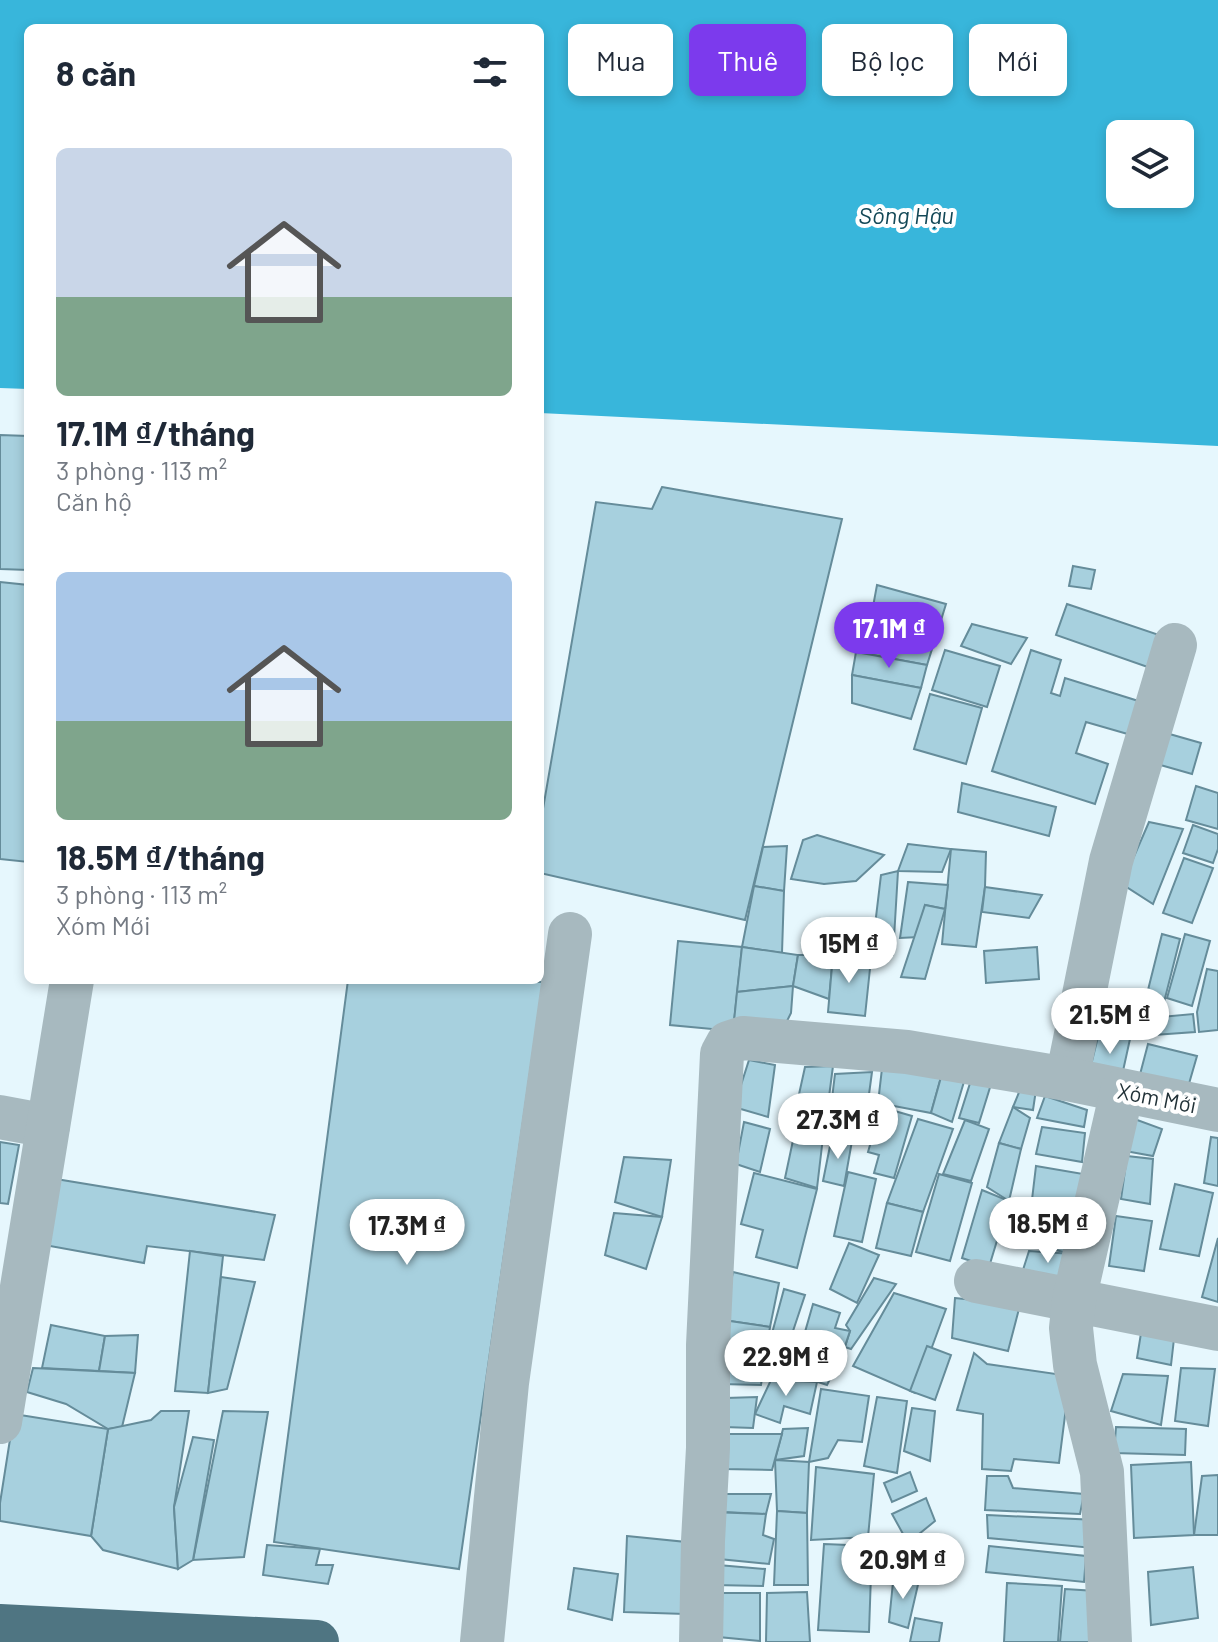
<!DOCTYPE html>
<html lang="vi">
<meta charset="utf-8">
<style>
:root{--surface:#fff;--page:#f2f2f3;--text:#1f2937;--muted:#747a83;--accent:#7c3aed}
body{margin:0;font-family:Barlow,sans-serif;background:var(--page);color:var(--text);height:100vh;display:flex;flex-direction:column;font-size:30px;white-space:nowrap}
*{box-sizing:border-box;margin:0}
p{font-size:26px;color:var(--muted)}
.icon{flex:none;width:44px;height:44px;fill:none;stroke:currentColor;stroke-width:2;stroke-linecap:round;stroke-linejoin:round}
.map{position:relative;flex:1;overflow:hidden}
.panel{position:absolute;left:24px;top:24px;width:520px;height:960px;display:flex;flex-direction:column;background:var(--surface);border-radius:12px;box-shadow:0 4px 12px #0003}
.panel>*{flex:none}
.hud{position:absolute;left:568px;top:24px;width:530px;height:72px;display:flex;gap:16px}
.tools{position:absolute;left:1106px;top:120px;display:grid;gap:16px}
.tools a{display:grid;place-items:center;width:88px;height:88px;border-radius:12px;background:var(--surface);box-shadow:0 4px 12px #0003;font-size:40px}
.price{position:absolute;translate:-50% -68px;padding:0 18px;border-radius:28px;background:#fff;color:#222;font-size:26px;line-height:52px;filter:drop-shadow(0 2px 4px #0008)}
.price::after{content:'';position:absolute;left:50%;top:48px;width:24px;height:18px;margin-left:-12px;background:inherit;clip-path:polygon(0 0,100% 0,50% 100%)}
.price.on{background:var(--accent);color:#fff}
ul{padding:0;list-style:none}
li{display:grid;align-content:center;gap:16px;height:424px;padding:0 32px}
li span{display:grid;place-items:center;height:248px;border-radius:12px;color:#555}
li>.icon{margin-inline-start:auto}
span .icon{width:144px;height:144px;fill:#fffc;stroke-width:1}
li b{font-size:34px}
h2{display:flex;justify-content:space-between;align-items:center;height:96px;padding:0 32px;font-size:34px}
.chip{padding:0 28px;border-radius:12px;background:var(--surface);box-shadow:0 4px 12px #0003;font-size:28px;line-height:72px}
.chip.on{background:var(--accent);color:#fff}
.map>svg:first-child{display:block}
.water{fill:#38b6db;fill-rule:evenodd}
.building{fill:#a7d0de;stroke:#658c9a;stroke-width:2}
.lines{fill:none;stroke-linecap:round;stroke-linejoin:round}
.minor{stroke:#a7b9bf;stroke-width:44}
.highway{stroke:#4f7582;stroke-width:44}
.labels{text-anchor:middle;stroke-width:8;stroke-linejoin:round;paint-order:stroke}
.street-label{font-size:22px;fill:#223238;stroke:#fff}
.water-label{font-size:24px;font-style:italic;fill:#134857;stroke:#fff}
</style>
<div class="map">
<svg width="1218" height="1642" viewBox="0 0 1218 1642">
<rect width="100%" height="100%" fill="#e6f7fd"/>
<path class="water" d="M0,0H1218V446L540,413V28H28V389L0,388ZM1120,134H1180V194H1120Z"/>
<g class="building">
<polygon points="0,435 28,436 28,570 0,569"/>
<polygon points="662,487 842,519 745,920 540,873 540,826 596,502 652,509"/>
<polygon points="1073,566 1095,570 1091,589 1069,586"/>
<polygon points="0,582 28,585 28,862 0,859"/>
<polygon points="877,585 946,604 938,630 872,612"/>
<polygon points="1067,604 1171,639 1159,671 1056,635"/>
<polygon points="872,612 938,630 927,665 856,652"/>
<polygon points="972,624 1027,638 1011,664 961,646"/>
<polygon points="945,650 1000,666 987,707 932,690"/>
<polygon points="1031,650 1061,660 1051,693 1060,696 1065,678 1148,704 1138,737 1086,722 1076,753 1108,764 1095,804 992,771"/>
<polygon points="856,652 927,665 921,688 852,675"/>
<polygon points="852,675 921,688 911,719 852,703"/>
<polygon points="930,694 982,708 966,764 914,749"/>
<polygon points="1159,731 1201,743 1192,774 1150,762"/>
<polygon points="962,783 1056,807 1049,836 958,812"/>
<polygon points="1196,786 1218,793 1218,829 1186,820"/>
<polygon points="1149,822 1183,829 1153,904 1122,884"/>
<polygon points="1193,825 1218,834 1218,849 1213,863 1183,853"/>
<polygon points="817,835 884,855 856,881 824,884 791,879 803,840"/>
<polygon points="908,844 951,849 942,872 898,871"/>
<polygon points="787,846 784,891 754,886 763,847"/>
<polygon points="951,849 986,852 985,887 976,947 942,944"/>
<polygon points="1184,858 1213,868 1192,923 1163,913"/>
<polygon points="898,871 893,955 871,959 881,875"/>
<polygon points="908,882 948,885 945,909 925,905 919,937 900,938"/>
<polygon points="754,886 784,891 782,953 742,947"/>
<polygon points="985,887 1042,895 1029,918 982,912"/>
<polygon points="925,905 945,909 925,979 901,977"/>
<polygon points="1162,934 1180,939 1163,1006 1145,1002"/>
<polygon points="1185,934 1210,941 1192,1006 1167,998"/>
<polygon points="678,941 742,947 733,1031 670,1025"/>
<polygon points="742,947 798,955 793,986 737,992"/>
<polygon points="1037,947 1039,979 986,983 984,951"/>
<polygon points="798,955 833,955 829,999 793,986"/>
<polygon points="833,955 871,959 865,1016 828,1012"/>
<polygon points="1207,969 1218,971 1218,1030 1199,1032 1197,1012"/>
<polygon points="348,980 543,982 459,1569 274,1542"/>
<polygon points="793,986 791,1013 778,1039 733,1031 737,992"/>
<polygon points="1119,1005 1153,1007 1150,1014 1132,1013 1131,1027 1117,1026"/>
<polygon points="1193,1014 1195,1032 1140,1036 1139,1019"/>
<polygon points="1099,1033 1130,1039 1121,1080 1089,1073"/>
<polygon points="1148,1044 1197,1056 1186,1094 1138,1082"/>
<polygon points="749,1060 775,1065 768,1117 734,1107"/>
<polygon points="883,1060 943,1070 931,1113 878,1103"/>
<polygon points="833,1066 826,1120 794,1117 805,1067"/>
<polygon points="943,1070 966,1075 952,1122 931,1113"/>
<polygon points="872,1072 865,1124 830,1115 835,1074"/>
<polygon points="972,1077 992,1081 979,1123 959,1118"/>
<polygon points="1037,1083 1033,1110 1013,1107 1022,1085"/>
<polygon points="1045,1096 1087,1110 1084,1127 1037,1118"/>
<polygon points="881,1107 912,1116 894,1178 874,1173 879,1155 868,1152"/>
<polygon points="1013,1107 1030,1118 1021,1149 999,1143"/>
<polygon points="1129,1117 1162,1129 1153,1156 1125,1151"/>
<polygon points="918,1119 953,1129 923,1212 887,1203"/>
<polygon points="965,1120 989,1129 971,1181 943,1174"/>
<polygon points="744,1122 770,1129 760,1172 736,1164"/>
<polygon points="1042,1127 1085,1133 1082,1162 1036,1154"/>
<polygon points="795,1131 823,1137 817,1188 785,1178"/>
<polygon points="832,1136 852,1141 844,1186 823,1181"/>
<polygon points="1211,1137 1218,1138 1218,1186 1204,1183"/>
<polygon points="0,1142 19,1145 8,1204 0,1203"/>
<polygon points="999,1143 1021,1149 1009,1201 987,1187"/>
<polygon points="1127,1156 1153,1159 1150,1204 1121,1199"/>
<polygon points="624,1157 671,1160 662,1217 615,1202"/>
<polygon points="1036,1166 1089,1175 1080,1212 1031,1208"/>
<polygon points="848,1172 876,1179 862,1242 834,1236"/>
<polygon points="754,1173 817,1189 797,1268 756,1257 763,1230 741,1224"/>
<polygon points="939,1174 972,1183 950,1261 916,1252"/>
<polygon points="56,1179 275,1215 264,1260 147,1246 144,1263 39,1244"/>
<polygon points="1175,1184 1213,1193 1199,1256 1160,1249"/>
<polygon points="982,1190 1009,1201 989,1267 962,1258"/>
<polygon points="887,1203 923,1212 911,1256 876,1248"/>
<polygon points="614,1213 662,1217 646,1269 605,1255"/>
<polygon points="1032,1216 1080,1222 1072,1254 1026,1243"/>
<polygon points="1116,1216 1152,1221 1144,1271 1109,1266"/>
<polygon points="1218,1238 1218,1302 1202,1297"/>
<polygon points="849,1243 879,1255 857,1303 830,1289"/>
<polygon points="190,1251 223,1256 208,1393 175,1391"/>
<polygon points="1029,1251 1072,1254 1065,1282 1022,1273"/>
<polygon points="733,1272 779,1283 770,1327 723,1320"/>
<polygon points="221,1277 255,1282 227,1389 208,1393"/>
<polygon points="874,1278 896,1284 851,1349 845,1347 850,1331 846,1325"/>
<polygon points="784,1289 805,1295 781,1367 764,1363"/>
<polygon points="894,1293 946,1309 915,1393 853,1366"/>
<polygon points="955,1298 1020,1305 1008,1351 952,1338"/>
<polygon points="813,1304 840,1313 835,1328 850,1331 842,1355 803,1339"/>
<polygon points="723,1320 770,1327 761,1385 721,1384"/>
<polygon points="51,1325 105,1336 99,1371 42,1368"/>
<polygon points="1142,1327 1175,1330 1171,1365 1137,1358"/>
<polygon points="138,1335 135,1373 99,1371 105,1336"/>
<polygon points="803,1339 842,1355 827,1385 794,1374"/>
<polygon points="927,1346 951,1355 935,1400 910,1391"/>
<polygon points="974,1353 987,1364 1070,1376 1059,1463 1014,1459 1011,1471 982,1469 983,1414 957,1410"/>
<polygon points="33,1368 135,1373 122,1427 108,1429 66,1404 27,1392"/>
<polygon points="1181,1368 1215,1369 1208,1426 1175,1421"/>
<polygon points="1123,1374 1168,1376 1161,1425 1111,1411"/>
<polygon points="771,1380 817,1382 810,1414 784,1406 780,1423 755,1414"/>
<polygon points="821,1389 869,1396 862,1442 838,1440 828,1458 809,1462"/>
<polygon points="757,1397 753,1428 724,1427 726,1398"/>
<polygon points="877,1397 907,1401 897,1473 864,1466"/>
<polygon points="912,1408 935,1411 930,1461 904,1451"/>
<polygon points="161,1411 189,1411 174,1507 178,1569 103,1550 91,1536 108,1429 151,1420"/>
<polygon points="223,1411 268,1412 244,1557 193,1560"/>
<polygon points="14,1414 108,1429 91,1536 0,1521 0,1503"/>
<polygon points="1116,1427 1186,1429 1185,1455 1114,1453"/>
<polygon points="808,1428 804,1456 775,1460 783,1429"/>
<polygon points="723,1434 782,1434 772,1470 723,1469"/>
<polygon points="193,1437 214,1440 193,1560 178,1569 174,1507"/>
<polygon points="775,1460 809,1462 807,1513 777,1511"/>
<polygon points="1191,1462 1194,1535 1134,1538 1131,1465"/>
<polygon points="816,1467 874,1474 868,1537 811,1540"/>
<polygon points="910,1472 917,1491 892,1502 884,1483"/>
<polygon points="1218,1475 1218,1535 1194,1535 1202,1476"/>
<polygon points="987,1476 1008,1476 1013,1488 1084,1494 1080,1514 985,1510"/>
<polygon points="726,1494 771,1494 766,1514 723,1512"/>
<polygon points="926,1498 935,1521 908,1543 892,1514"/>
<polygon points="777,1511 807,1513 808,1585 774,1585"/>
<polygon points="711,1512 766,1514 763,1535 774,1539 769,1564 709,1558"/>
<polygon points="987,1515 1097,1520 1093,1548 988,1538"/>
<polygon points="627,1536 686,1542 685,1614 624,1612"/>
<polygon points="824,1544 872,1546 869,1632 818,1630"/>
<polygon points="267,1545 320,1549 316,1565 333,1565 328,1584 263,1575"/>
<polygon points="989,1546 1086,1556 1084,1582 986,1572"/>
<polygon points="718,1565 765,1569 763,1586 714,1585"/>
<polygon points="1193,1567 1198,1618 1151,1625 1148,1572"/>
<polygon points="574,1568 618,1574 612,1620 568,1609"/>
<polygon points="920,1576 908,1628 889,1622 893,1582"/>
<polygon points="1007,1583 1062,1586 1058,1642 1004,1642"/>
<polygon points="1065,1589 1096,1591 1092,1642 1060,1642"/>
<polygon points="807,1592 810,1642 766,1642 767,1593"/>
<polygon points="709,1593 760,1593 760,1641 708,1636"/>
<polygon points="915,1618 942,1623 939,1642 910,1642"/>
</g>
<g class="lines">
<g class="minor">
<polyline points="1067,1079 1111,861 1175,645"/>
<polyline points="0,1117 48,1126"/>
<polyline points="976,1281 1218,1329"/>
<polyline points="0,1422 72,980"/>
<polyline points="482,1642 507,1383 570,934"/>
<polyline points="701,1642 703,1541 708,1448 708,1345 722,1054 728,1043 743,1038 907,1052 1067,1079 1218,1110"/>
<polyline points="1110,1642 1102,1472 1075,1365 1071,1328 1074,1300 1122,1091"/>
</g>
<polyline class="highway" points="0,1626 317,1642"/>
</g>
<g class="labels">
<g class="street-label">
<text transform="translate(1157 1098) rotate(11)" y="8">Xóm Mới</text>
</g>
<g class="water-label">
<text x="906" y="224">Sông Hậu</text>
</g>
</g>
</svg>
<div class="tools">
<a><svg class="icon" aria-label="layers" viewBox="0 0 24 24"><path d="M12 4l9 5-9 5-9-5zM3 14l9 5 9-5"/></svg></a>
</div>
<b class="price on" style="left:889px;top:670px">17.1M ₫</b>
<b class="price" style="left:849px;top:985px">15M ₫</b>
<b class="price" style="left:1110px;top:1056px">21.5M ₫</b>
<b class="price" style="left:838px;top:1161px">27.3M ₫</b>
<b class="price" style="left:1048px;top:1265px">18.5M ₫</b>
<b class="price" style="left:407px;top:1267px">17.3M ₫</b>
<b class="price" style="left:786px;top:1398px">22.9M ₫</b>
<b class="price" style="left:903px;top:1601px">20.9M ₫</b>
<div class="hud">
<a class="chip">Mua</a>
<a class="chip on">Thuê</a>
<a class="chip">Bộ lọc</a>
<a class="chip">Mới</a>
</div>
<section class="panel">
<h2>8 căn<svg class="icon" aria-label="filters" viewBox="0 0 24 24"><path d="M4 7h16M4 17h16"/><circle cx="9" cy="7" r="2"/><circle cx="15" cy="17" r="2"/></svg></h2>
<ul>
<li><span style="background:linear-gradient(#c9d6e8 60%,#7fa58c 0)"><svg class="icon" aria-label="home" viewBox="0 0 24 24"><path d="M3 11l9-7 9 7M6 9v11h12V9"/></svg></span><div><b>17.1M ₫/tháng</b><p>3 phòng · 113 m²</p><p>Căn hộ</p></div></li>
<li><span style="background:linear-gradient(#a9c7e8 60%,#7fa58c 0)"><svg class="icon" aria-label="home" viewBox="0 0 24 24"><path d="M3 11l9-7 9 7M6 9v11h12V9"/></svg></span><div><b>18.5M ₫/tháng</b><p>3 phòng · 113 m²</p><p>Xóm Mới</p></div></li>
</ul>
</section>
</div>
